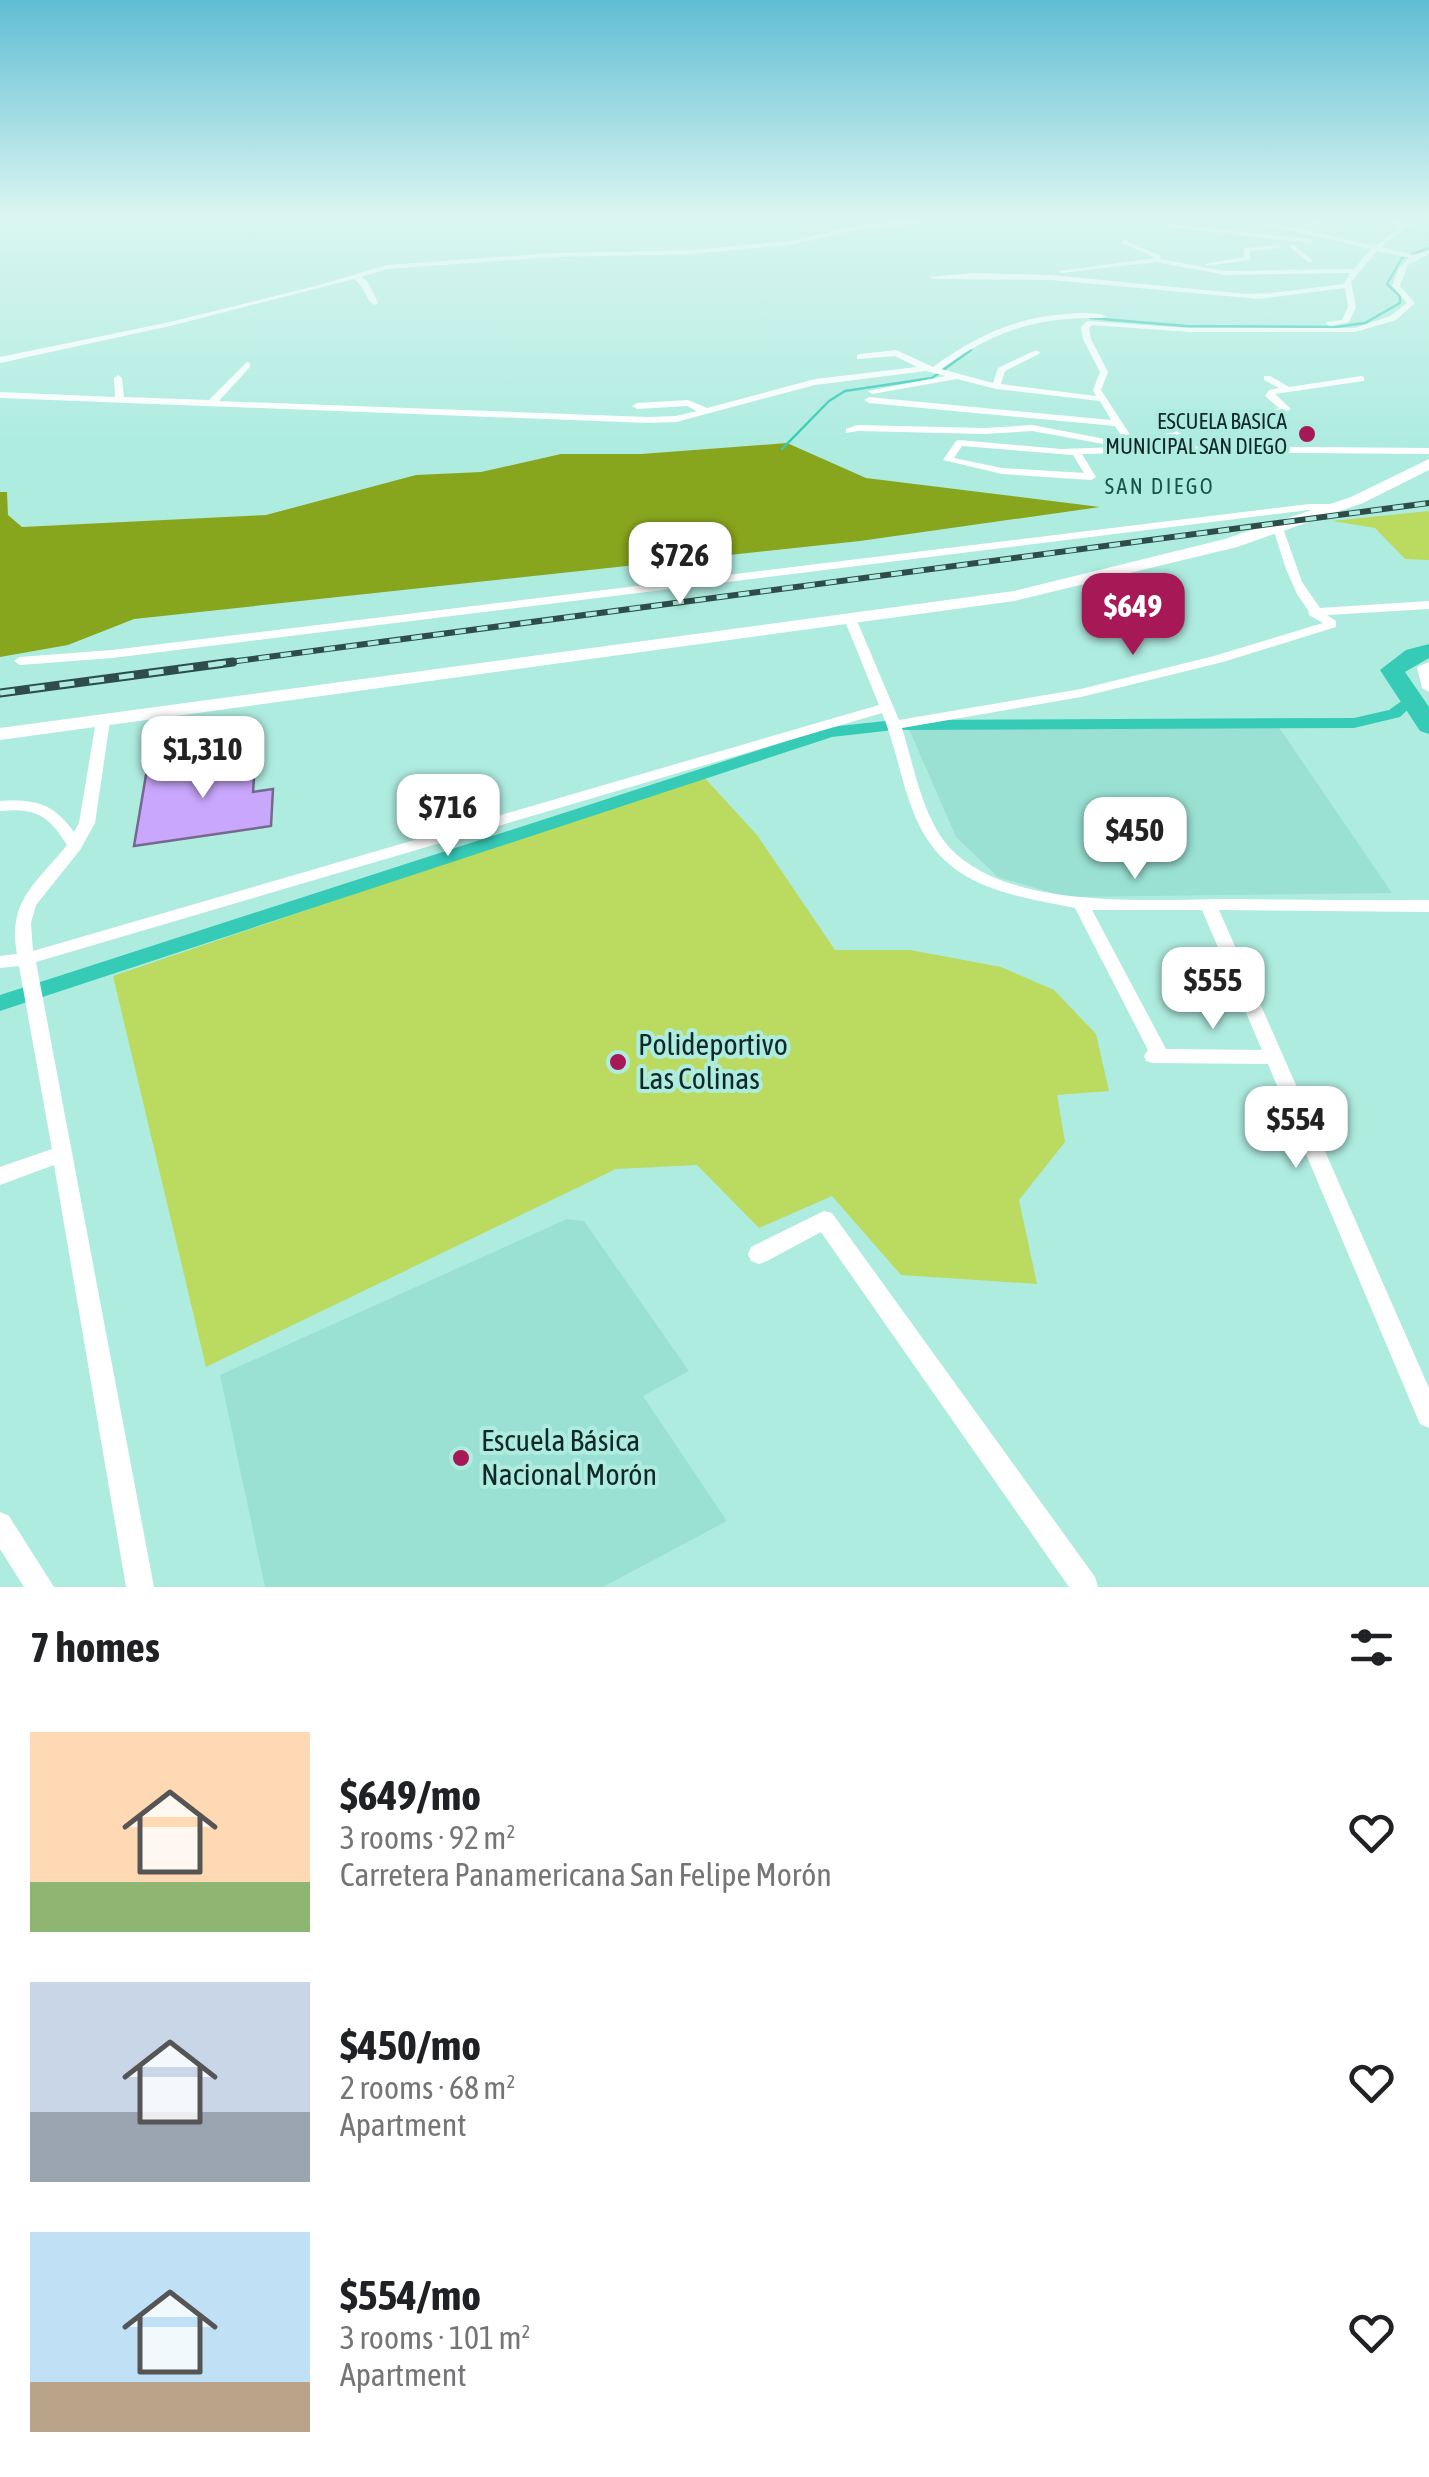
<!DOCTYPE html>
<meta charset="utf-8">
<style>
:root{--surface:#fff;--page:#f6f6f6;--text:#202124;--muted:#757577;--accent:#a71856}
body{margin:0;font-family:"Asap Condensed",sans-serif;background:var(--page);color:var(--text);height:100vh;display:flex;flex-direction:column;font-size:38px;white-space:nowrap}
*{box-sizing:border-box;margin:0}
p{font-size:32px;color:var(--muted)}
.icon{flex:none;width:55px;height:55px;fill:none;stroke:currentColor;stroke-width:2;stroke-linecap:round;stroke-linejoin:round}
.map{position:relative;height:1587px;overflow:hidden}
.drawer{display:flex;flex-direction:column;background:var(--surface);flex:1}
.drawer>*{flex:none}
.price{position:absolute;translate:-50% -85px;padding:0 22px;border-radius:20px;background:#fff;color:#222;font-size:32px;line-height:65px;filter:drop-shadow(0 2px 5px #0008)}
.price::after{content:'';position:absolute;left:50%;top:60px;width:30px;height:22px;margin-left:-15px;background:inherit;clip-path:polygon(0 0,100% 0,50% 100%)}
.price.current{background:var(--accent);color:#fff}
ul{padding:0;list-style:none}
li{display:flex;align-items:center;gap:30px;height:250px;padding:0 30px}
li span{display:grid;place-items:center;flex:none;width:280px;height:200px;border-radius:0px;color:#555}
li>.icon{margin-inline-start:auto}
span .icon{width:120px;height:120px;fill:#fffc;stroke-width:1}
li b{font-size:42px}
h2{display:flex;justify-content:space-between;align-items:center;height:120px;padding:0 30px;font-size:42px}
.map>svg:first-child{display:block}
.built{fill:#9ae1d4}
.green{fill:#bada60}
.forest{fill:#88a61d}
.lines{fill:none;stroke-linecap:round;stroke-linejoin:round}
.stream{stroke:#35cbb7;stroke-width:2.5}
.canal{fill:#35cbb7;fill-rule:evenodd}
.river{fill:#35cbb7;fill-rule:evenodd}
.building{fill:#c9a7fd;stroke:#77688f;stroke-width:2.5}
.street{fill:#fff;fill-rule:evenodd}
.primary{fill:#fff;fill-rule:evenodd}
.rail-far1-casing{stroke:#2e4d48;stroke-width:6}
.rail-casing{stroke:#2e4d48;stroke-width:9}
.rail-far1{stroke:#afece0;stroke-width:4;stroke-dasharray:11;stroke-linecap:butt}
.rail{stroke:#afece0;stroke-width:5;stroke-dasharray:15;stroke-linecap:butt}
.poi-dot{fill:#a71856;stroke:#afece0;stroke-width:4}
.labels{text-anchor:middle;stroke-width:8;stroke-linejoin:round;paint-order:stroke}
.far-poi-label{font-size:22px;fill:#102925;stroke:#afece0;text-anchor:end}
.far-neighbourhood-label{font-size:22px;letter-spacing:2.5px;fill:#16544b;stroke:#afece0}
.near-poi-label{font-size:30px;fill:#102925;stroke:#afece0;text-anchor:start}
</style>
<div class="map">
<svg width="1429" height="1587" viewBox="0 0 1429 1587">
<rect width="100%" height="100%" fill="#afece0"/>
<g class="built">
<polygon points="1278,726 1392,893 1066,897 998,877 956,837 909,729"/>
<polygon points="567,1219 584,1221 689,1371 643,1396 727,1521 603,1587 265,1587 220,1375"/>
</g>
<g class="green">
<polygon points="1429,511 1429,560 1405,559 1375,528 1332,521"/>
<polygon points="702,775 757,835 835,950 910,950 1001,967 1054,990 1096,1034 1109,1091 1057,1095 1065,1142 1019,1200 1037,1284 901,1275 832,1196 759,1228 697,1165 616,1169 206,1367 113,976"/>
</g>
<polygon class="forest" points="787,443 866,478 1100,507 860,541 134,619 68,645 0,657 0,492 7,492 8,515 22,527 266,515 416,475 481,472 561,454 641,454"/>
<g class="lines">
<g class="stream">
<polyline points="1090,318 1186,326 1336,327 1365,323 1400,303 1400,296 1387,284 1402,258 1429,248"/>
<polyline points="782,449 829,401 845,391 932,378 971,350"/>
</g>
<polygon class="canal" points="1410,695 1418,700 1400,717 1354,728 894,730 832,737 0,1011 0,995 830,727 894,720 1354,718 1389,710"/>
<polygon class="river" points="1429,644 1429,658 1405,672 1429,707 1429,734 1420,731 1380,670 1406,650"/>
</g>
<polygon class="building" points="256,751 253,792 273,789 271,826 134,846 146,775 196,769 197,758"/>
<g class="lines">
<g class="street">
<polygon points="637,217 661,217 631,222 628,220"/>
<path d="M951,217H983L866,228L790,245L691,254L558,257L387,269L361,277L368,282L378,303L374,305C365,299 365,286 354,279L170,326L0,363V357L170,322L323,284L386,265L558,253L691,250L790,241L866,224Z"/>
<path d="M1234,217C1254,217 1275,229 1294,227C1308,225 1321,217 1336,217L1300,229L1375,246L1402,226L1369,217L1406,223L1412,217H1420L1381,247L1414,255L1429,250V254L1408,265L1400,286L1415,303L1396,320L1355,332H1189L1092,325L1089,328L1091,339L1108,372L1101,390L1138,447L1168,446L1162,437L1164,435C1200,414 1240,421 1279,408L1265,396L1269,390L1279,388L1264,380V376H1270L1289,387L1361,376L1364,377V381L1275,394L1291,409C1254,429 1209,416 1172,438L1177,446L1429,448V454L1174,452L1082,454L1096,477L1091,480L1002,474L943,460L956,441L959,440L1061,449L1120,447L1032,431L984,434L858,431L846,433V429L857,425L984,428L1032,425L1126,443L1115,426L869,403L864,400L869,397L1111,420L1100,401L996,389L957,379L872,394L868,391L946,376L926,371L815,385L676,422L648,423L0,398V392L115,397L114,378L118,375L122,378L124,397L209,400L247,362L250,363V367L219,401L648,417L676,416L697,411L687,406L637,409L632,406L637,403L688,400L707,408L815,379L917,367L895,356L857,359V355L860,354L896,350L933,367C974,337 1015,317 1066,314C1079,313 1094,312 1106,316L1102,318C1036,317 995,330 941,369L993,383L998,368L1036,350L1040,352L1039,354L1005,371L1001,384L1096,396L1093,390L1100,372L1083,339L1081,327L1087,321L1189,328H1355L1390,316L1407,303L1392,286L1399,268L1409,258L1377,251L1351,282L1356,307L1349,322L1330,326L1326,324L1327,322L1342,320L1348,307L1345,288L1259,299L1051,280L933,279L929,277L973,273L1051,275L1246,294L1271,293L1344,284L1350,273L1225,275L1156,262L1062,273L1058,271L1155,258L1122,243L1124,240L1161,256L1160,259L1225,271L1354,269L1371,249ZM962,446L1073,455L1084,473L1002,468L954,458Z"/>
<polygon points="1170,224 1310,239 1313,241 1310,243 1168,227"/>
<polygon points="1279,245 1281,248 1250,251 1250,260 1207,266 1204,264 1244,257 1244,248"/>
<polygon points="1290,245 1294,245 1312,260 1312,262 1308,262 1290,247"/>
<polygon points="1309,504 1338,504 1343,507 1338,510 1309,510 112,658 20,665 14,661 20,657 112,650"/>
<path d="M1278,525L1283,528L1302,582L1320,608L1429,601V609L1327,615L1336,621V627L1223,662L1081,697L902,728C914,766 922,817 950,848C1010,912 1156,899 1237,899C1301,900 1365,900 1429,900V912L1219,910L1429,1388V1428L1420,1424L1268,1064L1153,1063L1146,1061L1144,1056L1148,1050L1075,908C1008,894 945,888 915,816C901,783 896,746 882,713L36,962L154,1587H126L54,1165L0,1185V1167L52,1149L19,966L0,968V956L17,954C7,900 37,883 67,845C48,815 36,808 0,811V801C35,799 53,803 74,832L79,823L96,721L103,717L108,718L110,721L95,823L80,850L36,905L31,923L33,951L879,705L845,621L847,618L851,617L857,621L899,720L1081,689L1214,656L1323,623L1309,615L1308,610L1297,594L1286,569L1273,528ZM1092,910H1202L1262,1050L1166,1049Z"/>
<polygon points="1429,662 1429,692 1422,688 1417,667"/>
<polygon points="824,1211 832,1213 1095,1577 1098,1587 1069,1587 821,1232 767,1261 759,1264 751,1261 748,1254 751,1247"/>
<polygon points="0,1512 9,1516 54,1587 24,1587 0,1549"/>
</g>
<polygon class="primary" points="1429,459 1429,470 1363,503 1237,547 1014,601 0,740 0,728 1014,591 1225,539 1351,497"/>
<g class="rail-far1-casing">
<polyline id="rail-far1" points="215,664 1429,503"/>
</g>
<g class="rail-casing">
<polyline id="rail" points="0,693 233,662"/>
</g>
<use href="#rail-far1" class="rail-far1"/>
<use href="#rail" class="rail"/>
</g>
<linearGradient id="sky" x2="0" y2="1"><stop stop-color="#60bdd4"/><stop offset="0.49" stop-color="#dbf6f1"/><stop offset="1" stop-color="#dbf6f1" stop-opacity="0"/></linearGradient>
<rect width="1429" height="440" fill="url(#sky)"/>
<g class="poi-dot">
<circle cx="1307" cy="434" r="10"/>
<circle cx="618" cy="1062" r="10"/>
<circle cx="461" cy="1458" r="10"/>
</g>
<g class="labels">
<g class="far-poi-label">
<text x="1287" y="429">ESCUELA BASICA<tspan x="1287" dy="25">MUNICIPAL SAN DIEGO</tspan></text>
</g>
<g class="far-neighbourhood-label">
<text x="1160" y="494">SAN DIEGO</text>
</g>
<g class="near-poi-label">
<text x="638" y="1055">Polideportivo<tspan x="638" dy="34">Las Colinas</tspan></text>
<text x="481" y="1451">Escuela Básica<tspan x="481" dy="34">Nacional Morón</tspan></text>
</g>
</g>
</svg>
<b class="price" style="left:680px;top:607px">$726</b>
<b class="price current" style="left:1133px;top:658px">$649</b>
<b class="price" style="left:203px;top:801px">$1,310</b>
<b class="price" style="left:448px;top:859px">$716</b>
<b class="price" style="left:1135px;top:882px">$450</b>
<b class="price" style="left:1213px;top:1032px">$555</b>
<b class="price" style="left:1296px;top:1171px">$554</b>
</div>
<section class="drawer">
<h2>7 homes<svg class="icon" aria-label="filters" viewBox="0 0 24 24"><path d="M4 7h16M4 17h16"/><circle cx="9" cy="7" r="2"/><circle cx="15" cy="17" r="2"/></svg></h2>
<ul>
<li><span style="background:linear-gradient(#ffd9b3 75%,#8fb573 0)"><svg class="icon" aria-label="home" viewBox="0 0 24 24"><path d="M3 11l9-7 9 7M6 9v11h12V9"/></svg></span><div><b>$649/mo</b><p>3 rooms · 92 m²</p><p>Carretera Panamericana San Felipe Morón</p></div><svg class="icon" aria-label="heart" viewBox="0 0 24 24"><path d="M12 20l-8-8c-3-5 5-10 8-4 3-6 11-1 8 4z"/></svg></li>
<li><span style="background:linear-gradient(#c9d6e8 65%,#9aa5b1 0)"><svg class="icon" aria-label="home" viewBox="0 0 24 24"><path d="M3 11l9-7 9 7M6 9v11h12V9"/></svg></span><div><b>$450/mo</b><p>2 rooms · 68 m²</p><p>Apartment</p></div><svg class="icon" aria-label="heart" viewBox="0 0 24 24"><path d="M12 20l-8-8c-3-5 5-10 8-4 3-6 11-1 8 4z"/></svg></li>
<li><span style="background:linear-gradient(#bfe0f5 75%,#b9a48a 0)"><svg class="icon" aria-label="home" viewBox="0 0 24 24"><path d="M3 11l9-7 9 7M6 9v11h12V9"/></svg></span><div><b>$554/mo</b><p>3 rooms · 101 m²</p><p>Apartment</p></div><svg class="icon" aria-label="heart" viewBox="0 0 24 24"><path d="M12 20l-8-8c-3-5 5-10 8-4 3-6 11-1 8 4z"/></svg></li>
</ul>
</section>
